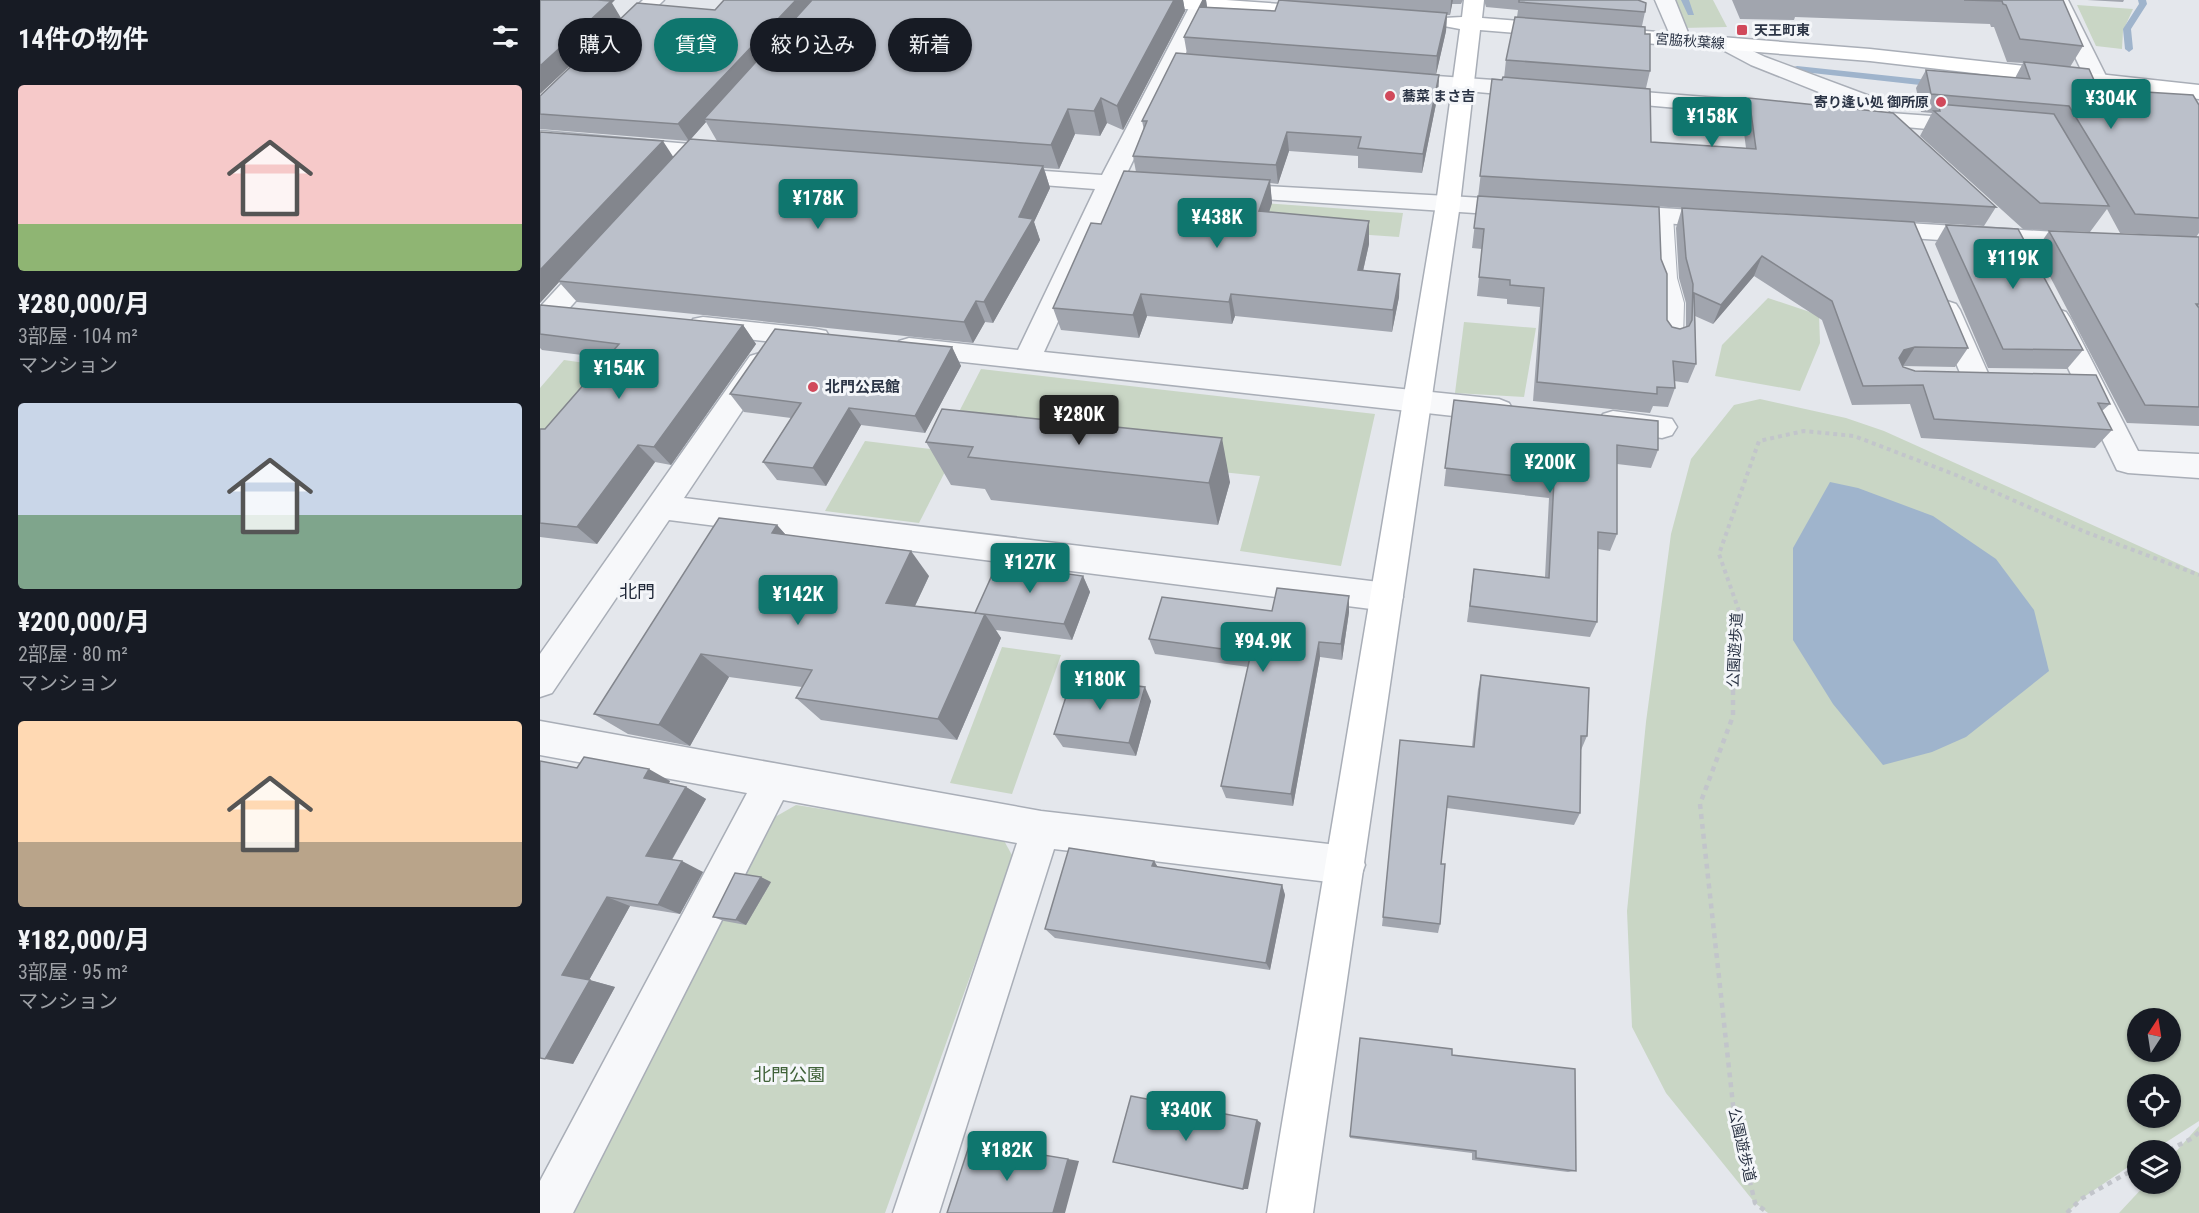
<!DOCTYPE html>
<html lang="ja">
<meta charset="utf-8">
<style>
:root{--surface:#171b24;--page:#242831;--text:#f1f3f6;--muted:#9ea1a6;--accent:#0f766e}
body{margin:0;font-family:"Roboto Condensed","Noto Sans JP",sans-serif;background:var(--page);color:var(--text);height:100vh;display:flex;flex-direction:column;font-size:22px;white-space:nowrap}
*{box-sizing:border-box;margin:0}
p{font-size:20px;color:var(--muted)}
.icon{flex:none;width:33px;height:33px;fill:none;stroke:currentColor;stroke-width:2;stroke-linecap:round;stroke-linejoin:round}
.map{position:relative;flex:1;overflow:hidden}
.side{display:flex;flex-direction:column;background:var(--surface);width:540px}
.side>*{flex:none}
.guide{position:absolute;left:18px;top:18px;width:570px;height:54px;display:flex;gap:12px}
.needle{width:39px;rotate:12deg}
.buttons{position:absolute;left:1587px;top:1008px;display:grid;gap:12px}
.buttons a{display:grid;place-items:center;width:54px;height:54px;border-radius:50%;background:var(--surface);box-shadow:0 2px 4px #0004;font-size:30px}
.price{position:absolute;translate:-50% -51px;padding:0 14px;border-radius:6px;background:var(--accent);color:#fff;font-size:20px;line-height:39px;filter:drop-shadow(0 2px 3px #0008)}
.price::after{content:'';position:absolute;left:50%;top:36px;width:18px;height:14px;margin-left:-9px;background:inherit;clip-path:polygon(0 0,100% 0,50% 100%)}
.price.active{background:#222;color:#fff}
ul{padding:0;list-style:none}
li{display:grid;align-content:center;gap:12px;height:318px;padding:0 18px}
li span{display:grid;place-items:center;height:186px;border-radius:6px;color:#555}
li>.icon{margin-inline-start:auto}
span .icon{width:108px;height:108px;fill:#fffc;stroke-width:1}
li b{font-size:26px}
h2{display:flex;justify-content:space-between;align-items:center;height:72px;padding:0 18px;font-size:26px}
.pill{padding:0 21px;border-radius:27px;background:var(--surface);box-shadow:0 2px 4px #0004;font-size:21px;line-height:54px}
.pill.active{background:var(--accent);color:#fff}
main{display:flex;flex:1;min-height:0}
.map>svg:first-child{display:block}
.green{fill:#c9d6c5;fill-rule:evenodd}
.water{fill:#9fb4cc}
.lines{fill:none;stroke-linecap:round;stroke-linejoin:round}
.stream{fill:#9fb4cc;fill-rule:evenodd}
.lane-casing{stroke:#a9aeb7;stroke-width:2}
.street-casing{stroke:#a9aeb7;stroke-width:3}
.secondary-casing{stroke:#a9aeb7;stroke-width:3}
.path-far1{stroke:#c2c5cb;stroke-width:4;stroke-dasharray:4 4;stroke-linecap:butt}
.path{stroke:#c2c5cb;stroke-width:4.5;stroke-dasharray:5 5;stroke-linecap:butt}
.lane{fill:#f7f8fa;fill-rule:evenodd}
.street{fill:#f7f8fa;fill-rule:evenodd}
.secondary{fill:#fff;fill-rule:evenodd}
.wall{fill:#a1a5ae;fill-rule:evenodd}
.shaded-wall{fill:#83868d}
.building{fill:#bbc0ca;stroke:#83868d;stroke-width:1.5}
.poi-dot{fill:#d1495b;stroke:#f4f6f9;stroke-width:2}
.labels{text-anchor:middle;stroke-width:6;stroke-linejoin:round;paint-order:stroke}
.far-poi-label{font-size:14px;font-weight:bold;fill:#2b3445;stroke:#f4f6f9;text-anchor:start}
.far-street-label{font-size:14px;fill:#2b3445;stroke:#f4f6f9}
.poi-label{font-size:15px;font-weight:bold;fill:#2b3445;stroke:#f4f6f9;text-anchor:start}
.street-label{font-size:15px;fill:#2b3445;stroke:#f4f6f9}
.quarter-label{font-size:18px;fill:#1d2536;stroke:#f4f6f9}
.near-park-label{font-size:18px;fill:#3f6138;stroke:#f4f6f9}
</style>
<main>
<section class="side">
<h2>14件の物件<svg class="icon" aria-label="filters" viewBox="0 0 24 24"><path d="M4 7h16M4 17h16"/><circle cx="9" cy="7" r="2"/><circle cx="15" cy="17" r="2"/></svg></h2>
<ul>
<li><span style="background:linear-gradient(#f6c9c9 75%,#8fb573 0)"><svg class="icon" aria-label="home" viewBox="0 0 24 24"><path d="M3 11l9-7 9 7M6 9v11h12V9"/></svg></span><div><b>¥280,000/月</b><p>3部屋 · 104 m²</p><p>マンション</p></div></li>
<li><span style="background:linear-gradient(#c9d6e8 60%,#7fa58c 0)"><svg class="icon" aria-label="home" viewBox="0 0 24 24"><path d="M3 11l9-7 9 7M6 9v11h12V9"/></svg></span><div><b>¥200,000/月</b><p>2部屋 · 80 m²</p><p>マンション</p></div></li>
<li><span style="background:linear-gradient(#ffd9b3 65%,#b9a48a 0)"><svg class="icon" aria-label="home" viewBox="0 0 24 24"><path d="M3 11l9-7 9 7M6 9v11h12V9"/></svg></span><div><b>¥182,000/月</b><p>3部屋 · 95 m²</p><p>マンション</p></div></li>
</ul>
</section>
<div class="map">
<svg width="1659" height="1213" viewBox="0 0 1659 1213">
<rect width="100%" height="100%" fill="#e4e7ec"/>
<g class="green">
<polygon points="1130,0 1173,0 1187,27 1142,28"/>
<polygon points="1537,5 1593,9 1583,31 1582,49 1556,46"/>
<polygon points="654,198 863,213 859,237 757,230"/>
<polygon points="1228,298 1279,315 1280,343 1260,391 1175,376 1182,345"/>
<polygon points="924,322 996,328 984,397 915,393"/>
<polygon points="24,360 81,368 0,440 0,388"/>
<polygon points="441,369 835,414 801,566 700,551 720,476 403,443"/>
<path d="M1220,399L1306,418L1344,431L1659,573V1121L1614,1150H1598L1597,1161L1541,1199L1527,1213H1228L1215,1203L1126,1093L1092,1027L1087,911L1106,722L1131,534L1151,459L1194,405ZM1598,1018H1630V1052H1598ZM1598,1084H1630V1118H1598Z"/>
<polygon points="325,441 415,452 379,523 285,511"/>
<polygon points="462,647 521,655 472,794 410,783"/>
<polygon points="256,805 462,837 473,857 345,1213 23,1213 228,821"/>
<polygon points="1659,1126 1659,1213 1579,1213 1606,1184 1630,1184 1631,1157"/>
</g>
<polygon class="water" points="1290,482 1318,488 1393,516 1456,559 1494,610 1509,671 1426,737 1392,752 1343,765 1293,704 1253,640 1253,548"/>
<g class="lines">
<g class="stream">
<polygon points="1141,0 1149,0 1154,15 1148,15"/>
<polygon points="1598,0 1606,0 1607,4 1591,29 1593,49 1589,52 1585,49 1583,29 1599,4"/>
<polygon points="1257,66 1398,81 1402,84 1398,87 1254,71 1254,67"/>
</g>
<g class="lane-casing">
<polygon id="lane" points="1124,210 1131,212 1133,216 1137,278 1144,303 1143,339 1140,344 1133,346 1126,344 1123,339 1123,293 1117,278 1115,216 1117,212"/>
</g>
<g class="street-casing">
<g id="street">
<polygon points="103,0 124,0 83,40 76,42 69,40 66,36 69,32"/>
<polygon points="653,0 667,0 670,4 585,177 632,182 636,187 632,192 624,194 578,191 504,352 959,399 969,403 973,410 969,417 959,421 359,355 355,348 359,341 369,338 478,350 555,189 463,182 455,180 451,175 455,170 463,168 562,175"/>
<polygon points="1115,0 1135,0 1151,40 1148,44 1141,46 1134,44"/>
<polygon points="1508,0 1528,0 1568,80 1565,85 1557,86 1549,85 1546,80"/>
<polygon points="1186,38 1225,57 1335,98 1350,113 1433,119 1441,121 1444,126 1441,131 1433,133 1309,122 1306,117 1309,112 1322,111 1319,108 1211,65 1179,48 1176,44 1179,40"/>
<polygon points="853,73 996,83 1004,85 1007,90 1004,95 996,97 845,84 842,79 845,74"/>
<polygon points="1066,89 1251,104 1259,106 1262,111 1259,116 1251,118 1058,101 1055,96 1058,91"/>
<polygon points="0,131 184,147 192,149 196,154 192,159 184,161 0,145"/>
<polygon points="687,184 980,200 989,203 992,208 989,213 980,216 679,196 675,191 679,186"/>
<polygon points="1074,205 1184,212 1193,215 1196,220 1193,225 1184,228 1065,218 1062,213 1065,208"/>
<polygon points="1334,221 1549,234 1558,236 1562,242 1558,248 1549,250 1325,235 1322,229 1325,223"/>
<polygon points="57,253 66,255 70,261 66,267 9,331 0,333 0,307 48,255"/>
<polygon points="1407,301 1416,304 1420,310 1451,380 1447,387 1437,390 1427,387 1423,380 1394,310 1398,304"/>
<polygon points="1517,309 1526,312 1530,318 1598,451 1659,454 1659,478 1588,473 1577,470 1504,318 1508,312"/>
<polygon points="163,317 276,329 286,331 290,338 286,345 276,347 153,333 150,326 153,319"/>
<polygon points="220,353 230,356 234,363 144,498 847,583 859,587 863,597 859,607 847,611 129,520 12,693 0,697 0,654 210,356"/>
<polygon points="1073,411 1132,419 1137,427 1132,435 1122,438 1063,430 1059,422 1063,414"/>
<polygon points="0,721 501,811 806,846 820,851 825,865 820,879 806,884 514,849 399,1213 353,1213 477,843 243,800 33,1213 0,1213 0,1181 207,793 0,755"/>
</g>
</g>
<g class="secondary-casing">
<g id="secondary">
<polygon points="594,0 686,0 782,7 789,9 792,13 789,17 782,19 604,6 597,4"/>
<polygon points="924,0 944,0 942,18 1330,49 1659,85 1659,99 1330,61 940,30 920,204 773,1213 727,1213 896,204 920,29 904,26 901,22 904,18 922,17"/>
</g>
</g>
<polyline class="path-far1" points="1193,691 1199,611 1179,554 1219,441 1264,431 1314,436 1416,475 1543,531 1659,575"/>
<g class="path">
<polyline points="1193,690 1193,716 1160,804 1194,1114 1215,1203 1228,1213"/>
<polyline points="1629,1150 1653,1138 1659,1132"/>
<polyline points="1527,1213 1541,1199 1598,1167"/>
</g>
<use href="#lane" class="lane"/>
<use href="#street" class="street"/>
<use href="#secondary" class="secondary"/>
</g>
<g class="wall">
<path d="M184,0H643L645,11L583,130L567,123L560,136L535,134L519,169L504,168L510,188L494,222L500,240L453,323L445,322L433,343L37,302L19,282L0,303V132L134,157L149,141L0,129V96L175,10ZM166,122L177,141L151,139Z"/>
<polygon points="663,0 666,0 667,7 735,11 745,0 923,0 921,4 912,4 910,15 907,15 906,31 896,74 899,75 898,94 882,173 818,168 818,156 749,151 738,184 730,183 732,203 729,212 829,244 823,271 859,297 852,332 695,316 692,324 607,316 599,338 521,330 513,308 561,224 596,172 593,156 604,130 602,121 647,54 644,37"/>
<polygon points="944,0 1098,0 1105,12 1102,26 1105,34 1110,71 1106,88 1111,142 1206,148 1202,118 1209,98 1456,207 1444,226 1095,205 1121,259 1127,320 1132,327 1140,329 1146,327 1146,303 1139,278 1136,228 1142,208 1428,348 1415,367 1363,366 1363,367 1375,371 1570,404 1562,411 1572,430 1555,448 1381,438 1370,404 1312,405 1282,320 1214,276 1173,324 1155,316 1156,364 1148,383 1134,381 1135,388 1128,407 1113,406 1110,413 993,401 1000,307 967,304 967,299 937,296 942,249 932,248 952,79 962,80 964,78 966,60 977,17 978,10 946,7"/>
<polygon points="1192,0 1523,0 1543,46 1530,67 1558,89 1659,105 1659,233 1656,237 1580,233 1567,209 1550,232 1483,229 1380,136 1392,113 1381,112 1376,88 1386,70 1475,78 1483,63 1467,62 1454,27 1451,27 1450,24 1255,17 1254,20 1200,19"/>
<polygon points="1547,0 1584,0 1583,2"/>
<polygon points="1406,225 1543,350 1527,369 1448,368 1395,244"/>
<polygon points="1509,231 1659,237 1659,426 1587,423 1496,250"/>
<polygon points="0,306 203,325 216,344 131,465 115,462 57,544 0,537 0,429 5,429 66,358 2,350 0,348"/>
<polygon points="412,347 421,366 385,433 321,425 286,486 237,480 223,462 251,418 204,412 190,394"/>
<polygon points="914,400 1118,450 1111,468 1077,464 1077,534 1070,551 1058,549 1057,622 1050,637 927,622 934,569 1005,577 1009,498 904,486"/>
<polygon points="402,409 690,482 678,525 451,500 445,489 411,485 386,442"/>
<polygon points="237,525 246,535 389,576 375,606 435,613 543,576 550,592 532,640 456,630 461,638 417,740 281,720 256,698 262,687 189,677 150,746 88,734 54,714"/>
<polygon points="732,611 809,612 802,660 780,657 753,806 686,798 681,786 708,667 615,654 609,639"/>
<polygon points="941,675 1047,736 1041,750 1040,813 1034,825 907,808 901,864 900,924 898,933 842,926 843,917 932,747 938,689"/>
<polygon points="611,701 596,756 523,747 514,734"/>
<polygon points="37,768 130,781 129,783 146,787 166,799 132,860 163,872 140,914 90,906 49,980 75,987 33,1064"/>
<polygon points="614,861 618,867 742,885 745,895 730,970 515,938 505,929"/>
<polygon points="231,882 206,925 184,921 173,917"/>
<polygon points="912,1055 1036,1171 1028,1172 932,1160 932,1153 810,1138 810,1136"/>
</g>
<g class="shaded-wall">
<polygon points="47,0 75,0 72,3 81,18 0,94 0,66"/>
<polygon points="256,0 279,0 164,119 166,122 149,141 138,124"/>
<polygon points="634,0 643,0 645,11 583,130 577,106"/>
<polygon points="663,0 666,0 668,13 660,7"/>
<polygon points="911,0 913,0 910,15"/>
<polygon points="907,13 906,31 896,75 897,56"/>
<polygon points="899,75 898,94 882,173 883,154"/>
<polygon points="561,98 567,123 560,136 554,111"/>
<polygon points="528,109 535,134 519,169 511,145"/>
<polygon points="747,132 749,151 738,184 736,165"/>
<polygon points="123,141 134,158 18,281 19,282 0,303 0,270"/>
<polygon points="503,166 510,188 494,222 500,240 453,323 444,302 479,217"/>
<polygon points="730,180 732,203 722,233 719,211"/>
<polygon points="829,221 829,244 818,293 818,270"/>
<polygon points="1222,256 1214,276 1173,324 1181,305"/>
<polygon points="860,274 859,297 852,332 853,310"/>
<polygon points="601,294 607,316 599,338 593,315"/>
<polygon points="691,294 695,316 692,324 689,302"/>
<polygon points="436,301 445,322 433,343 424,322"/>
<polygon points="203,325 216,344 131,465 114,447"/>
<polygon points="412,347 421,366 385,433 375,416"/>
<polygon points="1375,347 1363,366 1352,369 1364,350"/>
<polygon points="309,408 321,425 286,486 273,468"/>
<polygon points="682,438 690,482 678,525 669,483"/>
<polygon points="98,445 115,462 57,544 37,527"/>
<polygon points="237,525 260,551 232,533"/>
<polygon points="371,551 389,576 365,627 346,603"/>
<polygon points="543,576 550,592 532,640 524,624"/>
<polygon points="809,596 809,612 802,660 801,644"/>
<polygon points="445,614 461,638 417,740 398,719"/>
<polygon points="779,642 780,657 753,806 751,794"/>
<polygon points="161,654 189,677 150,746 119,725"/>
<polygon points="605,687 611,701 596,756 589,743"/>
<polygon points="109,769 130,781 125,790 104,778"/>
<polygon points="146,787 166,799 128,866 106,856"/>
<polygon points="142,861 163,872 140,914 118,905"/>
<polygon points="614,861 620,871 612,866"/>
<polygon points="221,877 231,882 206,925 196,920"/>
<polygon points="742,885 745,895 730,970 726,963"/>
<polygon points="67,897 90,906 48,982 22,975"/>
<polygon points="50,980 75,987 33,1064 5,1059"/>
<polygon points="717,1120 721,1123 708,1189 703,1189"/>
<polygon points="528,1159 539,1161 525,1213 513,1213"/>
</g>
<g class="building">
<polygon points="0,0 58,0 71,1 0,66"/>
<polygon points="184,0 256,0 138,124 0,114 0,96 97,3 175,10"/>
<polygon points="272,0 634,0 577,106 561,98 554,111 528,109 511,145 164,119"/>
<polygon points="663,0 660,7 735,11 739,0 907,13 897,56 644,37"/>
<polygon points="979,0 1098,0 1106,3 1105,12 979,2"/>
<polygon points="1424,0 1523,0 1543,46 1480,39 1466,5 1463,4 1462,1"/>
<polygon points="975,17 1105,27 1105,34 1110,34 1110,71 966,60"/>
<polygon points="636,53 899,75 883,154 818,148 821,137 747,132 736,165 593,156 607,121 602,121"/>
<polygon points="1484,62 1549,69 1558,89 1653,95 1659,105 1659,218 1595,214 1529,106 1391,94 1386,70 1490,79"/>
<polygon points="963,77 1110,89 1111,142 1216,149 1209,98 1353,113 1456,207 940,176 952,79 962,80"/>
<polygon points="1398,104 1514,114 1569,206 1500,203 1394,111 1400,111"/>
<polygon points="0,132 123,141 0,270"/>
<polygon points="150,139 503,166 479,217 493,219 444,302 436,301 424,322 18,281"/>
<polygon points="584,171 730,180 719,211 829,221 818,270 860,274 853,310 691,294 689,302 601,294 593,315 513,308 551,223 561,224"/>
<polygon points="938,196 1119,207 1121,259 1127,274 1127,320 1132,327 1140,329 1149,326 1152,320 1153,284 1146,258 1142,208 1374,222 1428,348 1375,347 1364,350 1359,358 1363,367 1375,371 1556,375 1570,404 1558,403 1572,430 1394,419 1383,385 1323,386 1292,301 1222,256 1181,305 1154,293 1156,364 1133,361 1135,388 1117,387 1117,394 997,382 1004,288 970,285 970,280 939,277 944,229 934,228"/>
<polygon points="1406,225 1478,229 1543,350 1463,349"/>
<polygon points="1509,231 1659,237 1659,304 1656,304 1659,308 1659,407 1605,405"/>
<polygon points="1,305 203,325 114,447 98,445 37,527 0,523 0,429 5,429 79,344 0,334 0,306"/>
<polygon points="235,329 412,347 375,416 309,408 273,468 223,462 261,403 190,394"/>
<polygon points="914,400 1118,421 1118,450 1077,445 1077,534 1058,532 1057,622 930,606 934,569 1009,578 1014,480 905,468"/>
<polygon points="402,409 682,438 669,483 428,457 433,447 386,442"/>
<polygon points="179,518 237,525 232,533 371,551 346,603 445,614 398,719 256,698 272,670 161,654 119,725 54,714"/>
<polygon points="457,564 543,576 524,624 435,613"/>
<polygon points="737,588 809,596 801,644 779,642 751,794 681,786 711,653 609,639 622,597 732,611"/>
<polygon points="941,675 1049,688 1047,736 1041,736 1040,813 908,796 901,864 905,864 900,924 843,917 860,740 934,747"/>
<polygon points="532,678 605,687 589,743 514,734"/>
<polygon points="44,757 109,769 104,778 146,787 106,856 142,861 118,905 67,897 22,975 50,980 5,1059 0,1058 0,761 37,768"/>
<polygon points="529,848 614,861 612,866 742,885 726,963 505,929"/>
<polygon points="195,873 221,877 196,920 173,917"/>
<polygon points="820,1038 912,1049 912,1055 1035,1069 1036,1171 936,1158 936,1151 810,1136"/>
<polygon points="591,1096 717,1120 703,1189 573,1162"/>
<polygon points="430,1143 528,1159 513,1213 407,1213"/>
</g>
<g class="poi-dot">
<rect x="1196" y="24" width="12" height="12" rx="3"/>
<circle cx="850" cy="96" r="6"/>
<circle cx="1401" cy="102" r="6"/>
<circle cx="273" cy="387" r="6"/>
</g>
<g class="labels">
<g class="far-poi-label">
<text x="1214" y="35">天王町東</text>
<text x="862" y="101">蕎菜 まさ吉</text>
<text x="1389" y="107" text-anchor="end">寄り逢い処 御所原</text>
</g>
<g class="far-street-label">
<text transform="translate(1150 41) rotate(4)" y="5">宮脇秋葉線</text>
</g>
<g class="poi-label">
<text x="285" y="392">北門公民館</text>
</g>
<g class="street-label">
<text transform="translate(1195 650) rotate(-87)" y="5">公園遊歩道</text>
<text transform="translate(1202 1145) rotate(77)" y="5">公園遊歩道</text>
</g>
<g class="quarter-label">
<text x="97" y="598">北門</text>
</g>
<g class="near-park-label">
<text x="249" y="1081">北門公園</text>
</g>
</g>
</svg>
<div class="buttons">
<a><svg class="needle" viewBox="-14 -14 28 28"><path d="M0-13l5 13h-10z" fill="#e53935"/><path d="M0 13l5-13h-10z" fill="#9ea1a6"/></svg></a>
<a><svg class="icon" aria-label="locate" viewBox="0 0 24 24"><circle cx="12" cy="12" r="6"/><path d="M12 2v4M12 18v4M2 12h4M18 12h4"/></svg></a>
<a><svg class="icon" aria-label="layers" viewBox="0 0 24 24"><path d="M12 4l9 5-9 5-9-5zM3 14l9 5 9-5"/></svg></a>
</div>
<b class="price" style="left:1571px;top:130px">¥304K</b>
<b class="price" style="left:1172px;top:148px">¥158K</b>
<b class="price" style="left:278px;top:230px">¥178K</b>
<b class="price" style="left:677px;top:249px">¥438K</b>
<b class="price" style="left:1473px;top:290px">¥119K</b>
<b class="price" style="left:79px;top:400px">¥154K</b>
<b class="price active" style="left:539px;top:446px">¥280K</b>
<b class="price" style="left:1010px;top:494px">¥200K</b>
<b class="price" style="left:490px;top:594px">¥127K</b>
<b class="price" style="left:258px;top:626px">¥142K</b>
<b class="price" style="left:723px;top:673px">¥94.9K</b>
<b class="price" style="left:560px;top:711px">¥180K</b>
<b class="price" style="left:646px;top:1142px">¥340K</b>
<b class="price" style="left:467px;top:1182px">¥182K</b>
<div class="guide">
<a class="pill">購入</a>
<a class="pill active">賃貸</a>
<a class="pill">絞り込み</a>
<a class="pill">新着</a>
</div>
</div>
</main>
